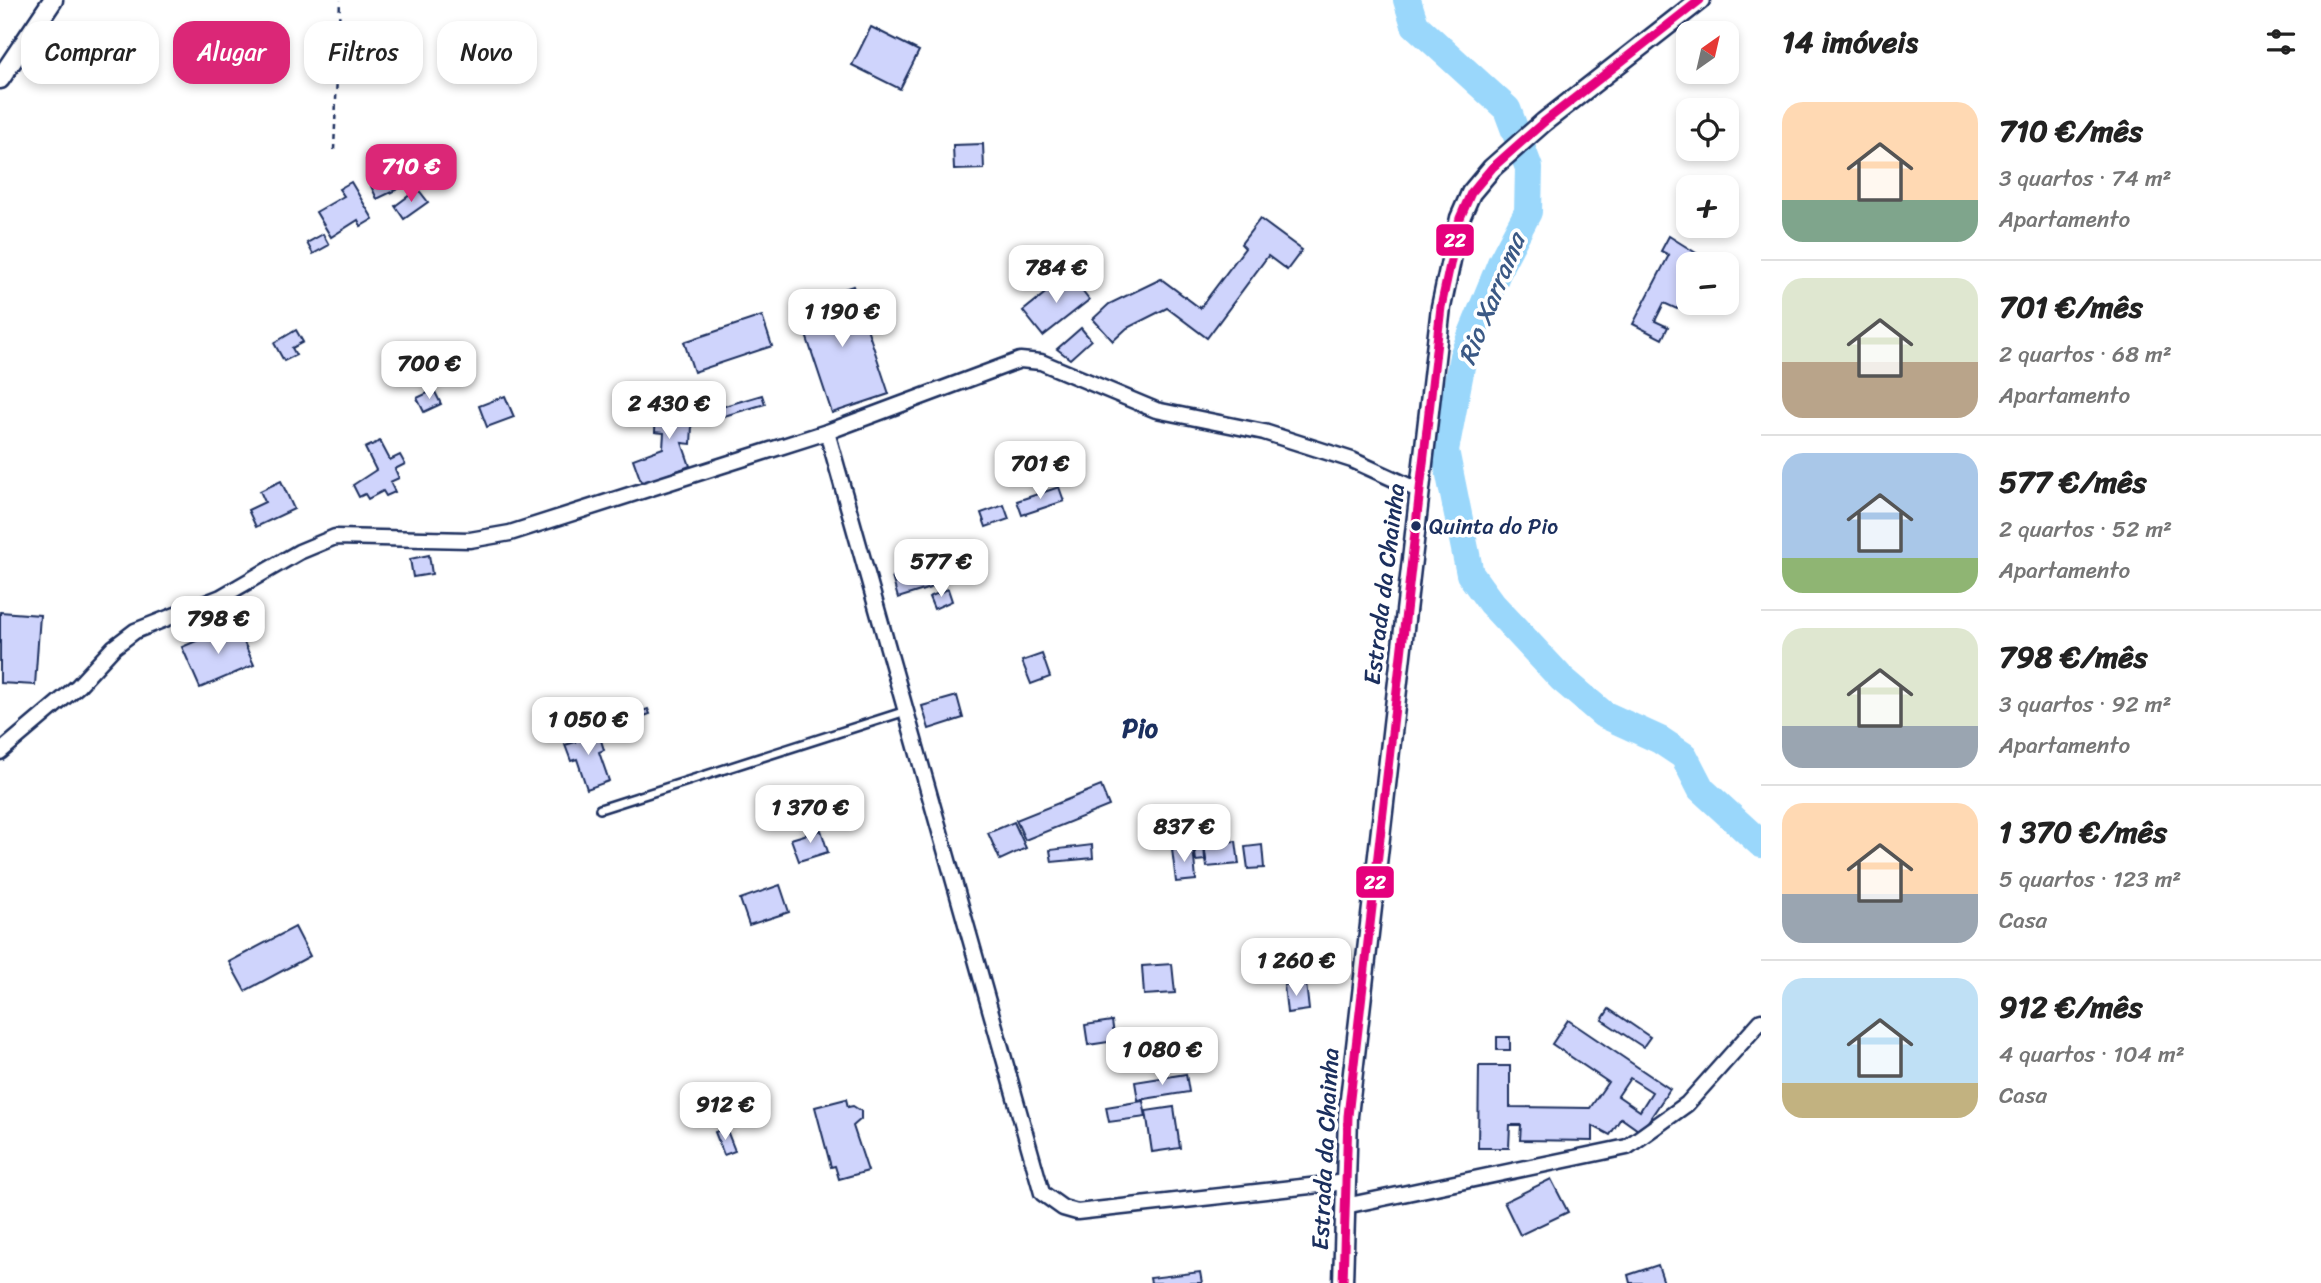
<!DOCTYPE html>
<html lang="pt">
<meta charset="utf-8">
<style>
:root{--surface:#fff;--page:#f6f6f6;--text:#222;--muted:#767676;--line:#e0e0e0;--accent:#db2777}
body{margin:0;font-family:Sriracha,sans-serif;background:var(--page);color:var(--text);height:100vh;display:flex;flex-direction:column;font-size:26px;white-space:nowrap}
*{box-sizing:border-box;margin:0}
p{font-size:23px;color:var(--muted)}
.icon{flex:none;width:38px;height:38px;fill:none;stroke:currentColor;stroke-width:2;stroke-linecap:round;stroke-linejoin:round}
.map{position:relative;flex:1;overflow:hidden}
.sheet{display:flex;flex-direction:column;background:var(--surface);width:560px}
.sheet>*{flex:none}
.guide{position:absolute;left:21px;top:21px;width:665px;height:63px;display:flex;gap:14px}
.needle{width:46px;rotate:34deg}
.tools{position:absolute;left:1676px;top:21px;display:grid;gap:14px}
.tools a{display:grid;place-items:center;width:63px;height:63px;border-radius:14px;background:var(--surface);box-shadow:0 4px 10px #0003;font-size:35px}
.price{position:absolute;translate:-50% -60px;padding:0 16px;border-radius:14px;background:#fff;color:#222;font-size:23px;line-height:46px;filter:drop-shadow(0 2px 4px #0008)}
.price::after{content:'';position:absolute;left:50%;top:42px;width:21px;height:16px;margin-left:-10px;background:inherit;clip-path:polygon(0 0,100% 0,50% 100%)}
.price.selected{background:var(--accent);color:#fff}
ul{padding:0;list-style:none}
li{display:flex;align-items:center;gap:21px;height:175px;padding:0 21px}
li+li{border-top:2px solid var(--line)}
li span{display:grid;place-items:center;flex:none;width:196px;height:140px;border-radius:21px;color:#555}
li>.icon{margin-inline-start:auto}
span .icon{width:84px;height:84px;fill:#fffc;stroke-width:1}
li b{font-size:30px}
h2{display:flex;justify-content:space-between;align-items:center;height:84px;padding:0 21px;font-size:30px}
.chip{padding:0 24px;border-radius:21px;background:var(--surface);box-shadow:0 4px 10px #0003;font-size:24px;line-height:63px}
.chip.selected{background:var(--accent);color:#fff}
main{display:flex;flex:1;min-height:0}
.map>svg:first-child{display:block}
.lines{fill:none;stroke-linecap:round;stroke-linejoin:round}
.river{stroke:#9ad7fb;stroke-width:28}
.building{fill:#cfd4fc;stroke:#1b2f5e;stroke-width:2;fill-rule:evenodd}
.service-casing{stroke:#1b2f5e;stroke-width:12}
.minor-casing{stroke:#1b2f5e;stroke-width:19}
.tertiary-casing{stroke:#1b2f5e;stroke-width:23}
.path{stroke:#1b2f5e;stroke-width:2.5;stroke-dasharray:5 5;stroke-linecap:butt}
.service{stroke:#fff;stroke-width:7}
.minor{stroke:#fff;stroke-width:14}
.tertiary{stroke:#fff;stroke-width:18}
.bus-1-casing{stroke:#fff;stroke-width:14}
.bus-1{stroke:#e5007d;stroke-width:9}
.bus-dot{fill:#1b2f5e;stroke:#fff;stroke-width:2.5}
.labels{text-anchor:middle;stroke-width:7;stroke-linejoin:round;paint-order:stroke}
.bus-label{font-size:22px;fill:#1b2f5e;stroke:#fff;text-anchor:start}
.street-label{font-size:24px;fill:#1b2f5e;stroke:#fff}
.water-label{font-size:26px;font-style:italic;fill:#3b5985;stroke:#fff}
.neighbourhood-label{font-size:26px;font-weight:bold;fill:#1b2f5e;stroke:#fff}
.line-badge{stroke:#fff;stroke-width:2.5}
.badge-label{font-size:19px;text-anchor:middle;font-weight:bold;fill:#fff}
</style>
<main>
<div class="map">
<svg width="1761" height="1283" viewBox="0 0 1761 1283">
<rect width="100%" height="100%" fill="#fff"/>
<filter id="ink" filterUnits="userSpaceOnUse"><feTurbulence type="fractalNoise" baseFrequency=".0143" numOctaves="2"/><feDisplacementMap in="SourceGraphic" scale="14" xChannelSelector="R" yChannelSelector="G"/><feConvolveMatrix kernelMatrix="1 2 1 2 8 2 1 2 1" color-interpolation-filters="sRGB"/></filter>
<g filter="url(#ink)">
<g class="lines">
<polyline class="river" points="1407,0 1415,25 1507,109 1529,168 1528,212 1501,263 1463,356 1445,450 1470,574 1491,603 1561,678 1603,714 1660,740 1684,756 1701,789 1761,844"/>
</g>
<g class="building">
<polygon points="871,27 919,51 900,89 852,65"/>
<polygon points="983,144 984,169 954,170 953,145"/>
<polygon points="398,173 404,186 377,199 371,186"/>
<polygon points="351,182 373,219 361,226 358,220 331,237 316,212 344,196 339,189"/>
<polygon points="418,189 428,202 404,219 395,206"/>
<polygon points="1260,219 1302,250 1287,270 1268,256 1207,338 1167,308 1127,328 1113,341 1093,319 1109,304 1161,279 1200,308 1245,248 1241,244"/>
<polygon points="323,234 329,245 313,254 307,243"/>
<polygon points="1669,236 1704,258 1700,264 1689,264 1689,286 1677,309 1664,303 1655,321 1668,327 1662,339 1633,324 1669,255 1661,251"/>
<polygon points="1069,274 1089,300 1043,336 1023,311"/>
<polygon points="853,286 889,394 832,413 796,305"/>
<polygon points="762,316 772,346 694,372 684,342"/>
<polygon points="1081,328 1091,340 1070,359 1057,349"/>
<polygon points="296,330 303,342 292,348 296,355 284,361 274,343"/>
<polygon points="682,389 694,389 691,444 682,443 690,466 642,484 633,459 663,448 664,433 655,432 656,408 681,409"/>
<polygon points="434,390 441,404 424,412 417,398"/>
<polygon points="762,395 765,404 707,421 704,412"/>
<polygon points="505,396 514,417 487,427 479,406"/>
<polygon points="380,441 390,460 400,455 405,464 395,469 399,478 390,482 395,492 386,496 383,491 368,499 365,494 359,497 353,485 376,470 365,448"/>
<polygon points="281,481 294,509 256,527 248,510 265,502 260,491"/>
<polygon points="1059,487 1064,501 1022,515 1017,501"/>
<polygon points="1004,505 1009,519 986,527 981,513"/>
<polygon points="429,555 432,574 413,577 410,559"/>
<polygon points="937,563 943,584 898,598 892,577"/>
<polygon points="948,589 952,601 934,609 929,597"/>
<polygon points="0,612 40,615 35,685 0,683"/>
<polygon points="236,624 254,665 200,688 182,647"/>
<polygon points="1042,654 1050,677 1031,684 1022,661"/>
<polygon points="957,696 963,718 929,729 922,706"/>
<polygon points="648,709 650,714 630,721 628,716"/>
<polygon points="591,726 594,736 599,734 604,750 599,752 609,781 587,789 577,759 571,761 565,745 575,742 572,733"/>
<polygon points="1101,786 1109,806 1025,840 1016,820"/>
<polygon points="831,793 835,808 801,818 797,803"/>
<polygon points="1014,822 1026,848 1000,860 988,833"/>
<polygon points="821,830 828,852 799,861 791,839"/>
<polygon points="1236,841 1239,864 1207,867 1204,844"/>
<polygon points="1092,845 1093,858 1052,862 1050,850"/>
<polygon points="1204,845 1205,860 1196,861 1194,846"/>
<polygon points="1262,845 1264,868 1248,869 1245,847"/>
<polygon points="1193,847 1196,880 1176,882 1172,849"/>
<polygon points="780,885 789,912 749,925 740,899"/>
<polygon points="295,927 310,956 245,991 229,962"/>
<polygon points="1172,964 1175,993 1144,995 1142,966"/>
<polygon points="1306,983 1309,1010 1287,1013 1284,985"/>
<polygon points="1609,1009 1650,1037 1643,1047 1602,1020"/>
<path d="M1568,1020L1670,1089L1641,1132L1621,1118L1610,1135L1593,1126V1141L1520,1140L1521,1125H1510L1509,1148H1478L1479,1066H1510V1107L1590,1108L1608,1082L1552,1044ZM1630,1078L1652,1092L1640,1111L1618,1096Z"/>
<polygon points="1112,1021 1115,1041 1088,1045 1085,1025"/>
<rect x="1497" y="1037" width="13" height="13"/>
<polygon points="1186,1074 1189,1092 1138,1100 1135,1082"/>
<polygon points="846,1099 848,1107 853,1106 861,1111 861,1119 853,1126 868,1171 839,1179 835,1166 831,1167 815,1107"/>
<polygon points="1143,1101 1146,1117 1109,1122 1106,1107"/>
<polygon points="1174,1107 1180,1148 1152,1152 1146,1111"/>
<polygon points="726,1128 735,1151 724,1155 715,1132"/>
<polygon points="1551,1179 1568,1212 1520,1235 1504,1202"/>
<polygon points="1658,1265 1664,1283 1630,1283 1628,1275"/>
<polygon points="1200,1272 1202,1283 1151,1283 1150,1278"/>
</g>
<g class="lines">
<g class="service-casing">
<polyline id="service" points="600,809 906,711"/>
</g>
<g class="minor-casing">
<g id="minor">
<polyline points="827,432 1042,1193 1063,1208 1077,1212 1346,1182"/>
<polyline points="0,752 78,686 114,647 135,631 221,597 299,552 335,537 470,540 510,533 827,432 1020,360 1041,362 1156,410 1264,432 1352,460 1420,491"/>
<polyline points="1345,1206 1627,1147 1687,1104 1761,1021"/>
</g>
</g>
<g class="tertiary-casing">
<g id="tertiary">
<polyline points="0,79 53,0"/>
<polyline points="1343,1283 1348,1116 1441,307 1460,218 1471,193 1492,168 1544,122 1700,0"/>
</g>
</g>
<polyline class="path" points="334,150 340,0"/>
<use href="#service" class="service"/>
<use href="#minor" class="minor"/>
<use href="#tertiary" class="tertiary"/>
<g class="bus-1-casing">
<polyline id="bus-1" points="1343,1283 1348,1116 1441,307 1460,218 1471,193 1492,168 1544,122 1700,0"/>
</g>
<use href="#bus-1" class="bus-1"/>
</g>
</g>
<circle class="bus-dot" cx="1416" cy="526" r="6"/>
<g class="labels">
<g class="bus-label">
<text x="1429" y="534">Quinta do Pio</text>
</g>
<g class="street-label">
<text transform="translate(1384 584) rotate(-83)" y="8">Estrada da Chainha</text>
<text transform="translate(1325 1149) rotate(-87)" y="8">Estrada da Chainha</text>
</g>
<g class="water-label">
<text transform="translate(1491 299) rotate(-68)" y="9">Rio Xarrama</text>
</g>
<g class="neighbourhood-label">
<text x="1140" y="737">Pio</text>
</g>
</g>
<g class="line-badge">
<rect x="1435" y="223" width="40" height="34" rx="7" fill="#e5007d"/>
<rect x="1355" y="865" width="40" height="34" rx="7" fill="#e5007d"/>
</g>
<g class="badge-label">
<text x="1455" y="247">22</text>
<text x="1375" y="889">22</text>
</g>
</svg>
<div class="tools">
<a><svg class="needle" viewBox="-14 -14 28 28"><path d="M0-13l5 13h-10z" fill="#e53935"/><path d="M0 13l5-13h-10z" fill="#767676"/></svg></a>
<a><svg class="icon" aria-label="locate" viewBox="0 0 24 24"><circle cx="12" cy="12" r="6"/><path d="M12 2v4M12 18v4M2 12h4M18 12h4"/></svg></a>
<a>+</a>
<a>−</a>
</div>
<b class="price selected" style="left:411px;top:204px">710 €</b>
<b class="price" style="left:1056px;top:305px">784 €</b>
<b class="price" style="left:842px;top:349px">1 190 €</b>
<b class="price" style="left:429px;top:401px">700 €</b>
<b class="price" style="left:669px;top:441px">2 430 €</b>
<b class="price" style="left:1040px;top:501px">701 €</b>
<b class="price" style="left:941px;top:599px">577 €</b>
<b class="price" style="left:218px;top:656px">798 €</b>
<b class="price" style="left:588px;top:757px">1 050 €</b>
<b class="price" style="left:810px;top:845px">1 370 €</b>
<b class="price" style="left:1184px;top:864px">837 €</b>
<b class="price" style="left:1296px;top:998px">1 260 €</b>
<b class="price" style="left:1162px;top:1087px">1 080 €</b>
<b class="price" style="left:725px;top:1142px">912 €</b>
<div class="guide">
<a class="chip">Comprar</a>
<a class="chip selected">Alugar</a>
<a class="chip">Filtros</a>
<a class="chip">Novo</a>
</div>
</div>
<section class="sheet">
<h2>14 imóveis<svg class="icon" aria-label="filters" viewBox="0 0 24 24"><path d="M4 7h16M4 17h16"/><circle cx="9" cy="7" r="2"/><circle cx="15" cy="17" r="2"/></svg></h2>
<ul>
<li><span style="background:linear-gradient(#ffd9b3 70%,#7fa58c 0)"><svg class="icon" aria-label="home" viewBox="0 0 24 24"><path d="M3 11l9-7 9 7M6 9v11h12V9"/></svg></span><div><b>710 €/mês</b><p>3 quartos · 74 m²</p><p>Apartamento</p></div></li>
<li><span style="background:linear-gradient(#dfe7d0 60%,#b9a48a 0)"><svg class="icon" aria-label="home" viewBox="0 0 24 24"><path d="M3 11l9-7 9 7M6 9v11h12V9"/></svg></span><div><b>701 €/mês</b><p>2 quartos · 68 m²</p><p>Apartamento</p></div></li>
<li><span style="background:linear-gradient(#a9c7e8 75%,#8fb573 0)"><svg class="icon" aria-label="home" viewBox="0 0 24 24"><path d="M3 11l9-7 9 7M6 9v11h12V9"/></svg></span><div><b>577 €/mês</b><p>2 quartos · 52 m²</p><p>Apartamento</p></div></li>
<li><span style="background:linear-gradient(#dfe7d0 70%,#9aa5b1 0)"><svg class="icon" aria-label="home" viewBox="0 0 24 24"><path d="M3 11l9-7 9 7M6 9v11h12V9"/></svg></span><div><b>798 €/mês</b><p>3 quartos · 92 m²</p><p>Apartamento</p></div></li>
<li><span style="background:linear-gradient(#ffd9b3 65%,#9aa5b1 0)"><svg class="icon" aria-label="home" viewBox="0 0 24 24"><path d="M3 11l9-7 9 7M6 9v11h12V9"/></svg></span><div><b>1 370 €/mês</b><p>5 quartos · 123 m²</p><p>Casa</p></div></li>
<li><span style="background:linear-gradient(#bfe0f5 75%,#c2b280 0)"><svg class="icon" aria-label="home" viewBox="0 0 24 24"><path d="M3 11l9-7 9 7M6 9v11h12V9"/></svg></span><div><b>912 €/mês</b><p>4 quartos · 104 m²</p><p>Casa</p></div></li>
</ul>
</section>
</main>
